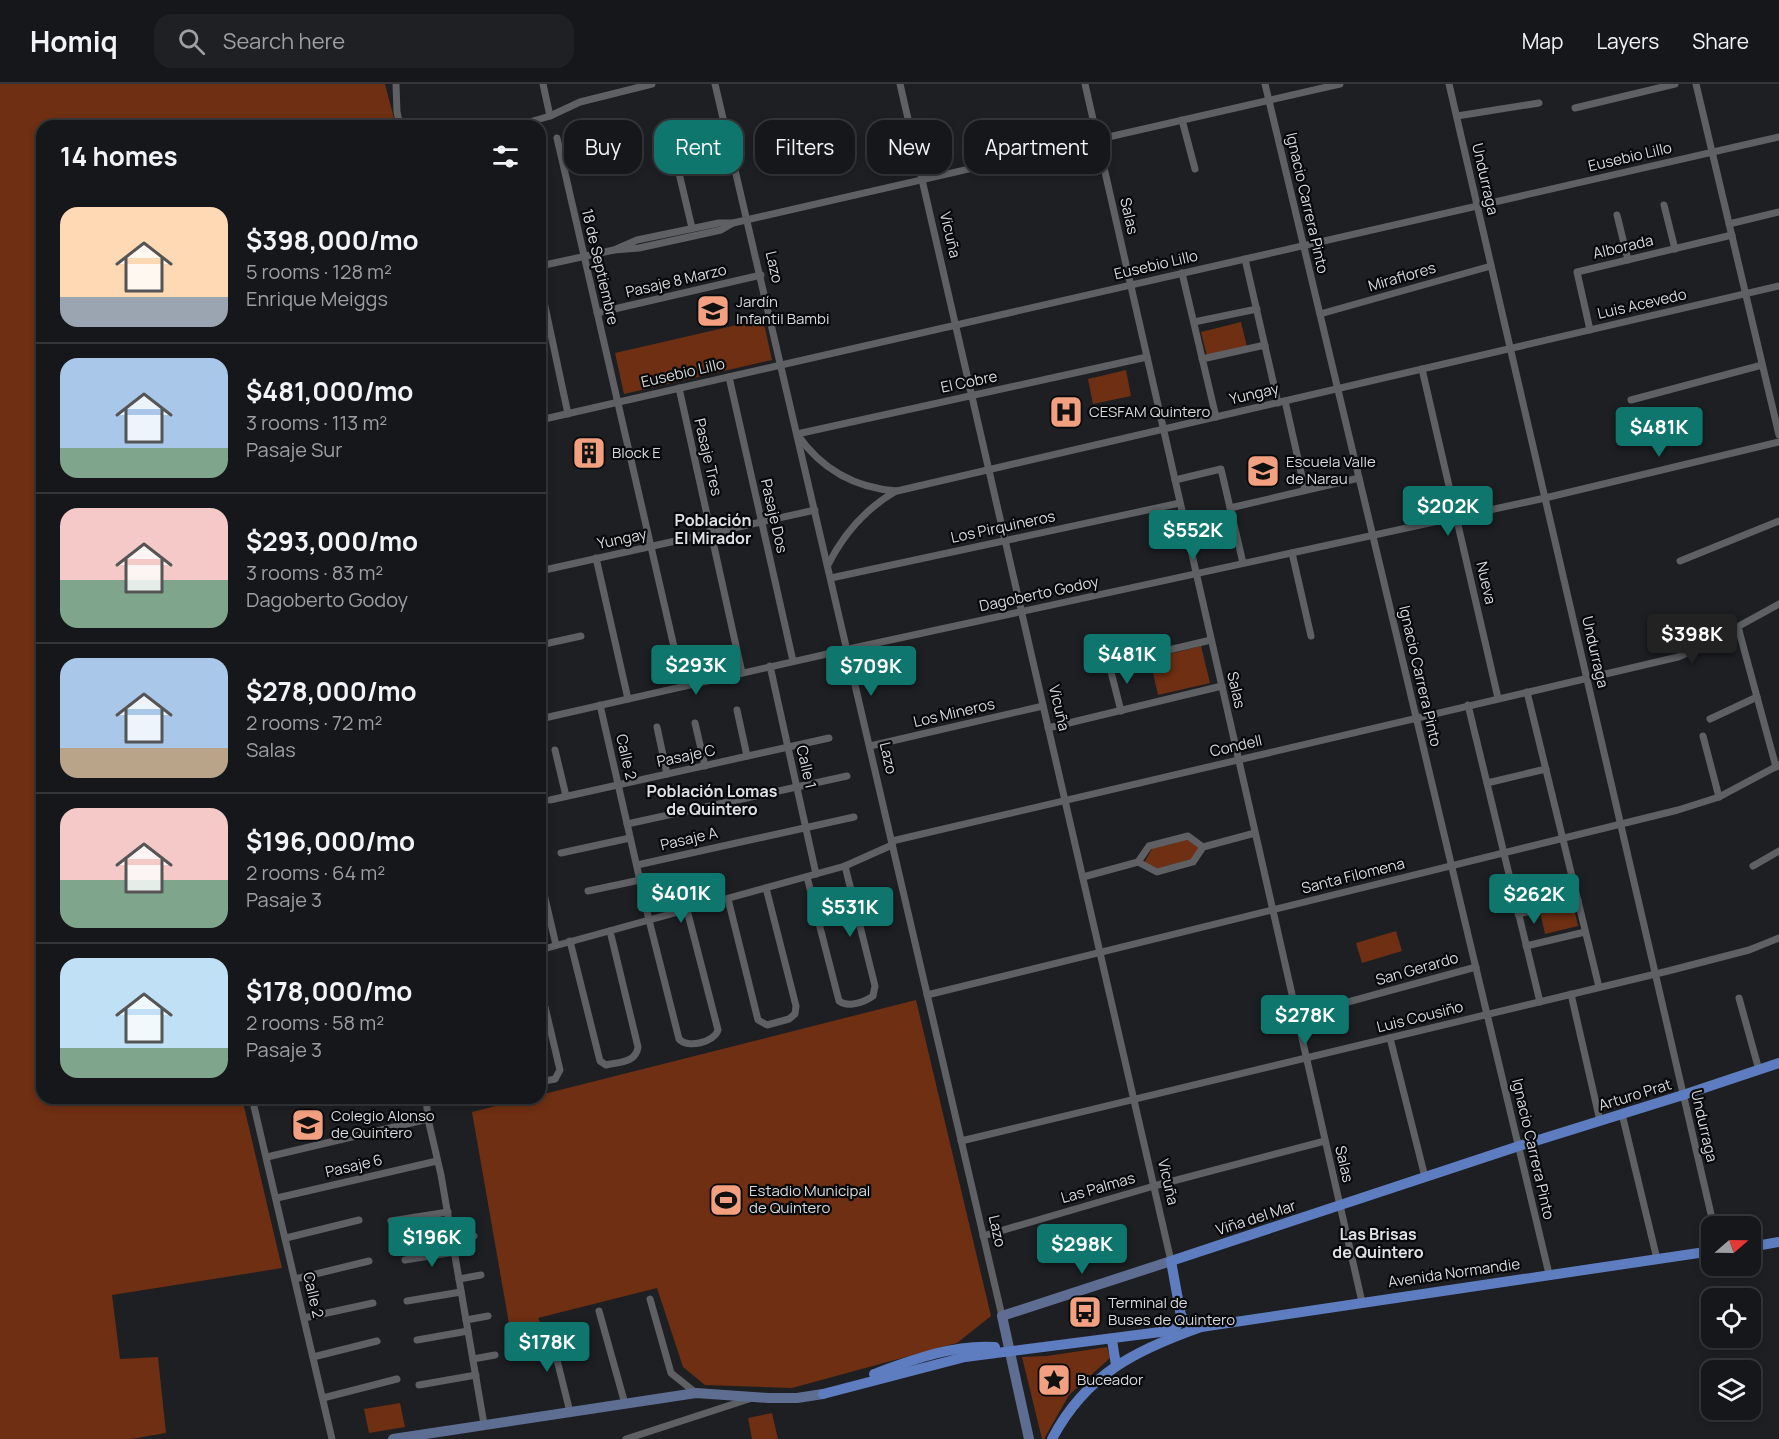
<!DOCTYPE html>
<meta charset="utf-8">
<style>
:root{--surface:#16171a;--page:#1f2023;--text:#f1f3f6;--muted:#9e9fa2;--line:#353639;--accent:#0f766e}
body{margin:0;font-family:Manrope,sans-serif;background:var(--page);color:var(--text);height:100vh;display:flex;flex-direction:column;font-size:22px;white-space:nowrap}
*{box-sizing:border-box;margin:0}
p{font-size:20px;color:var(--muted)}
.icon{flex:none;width:33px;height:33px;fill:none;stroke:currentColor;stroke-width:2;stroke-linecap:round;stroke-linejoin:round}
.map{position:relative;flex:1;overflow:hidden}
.panel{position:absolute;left:36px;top:36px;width:510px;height:984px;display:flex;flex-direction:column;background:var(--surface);border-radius:18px;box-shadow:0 3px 9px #0003,0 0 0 2px var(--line)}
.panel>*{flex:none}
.guide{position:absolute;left:564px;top:36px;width:570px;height:54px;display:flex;gap:12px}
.needle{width:39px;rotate:70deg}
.buttons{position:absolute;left:1701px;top:1132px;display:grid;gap:12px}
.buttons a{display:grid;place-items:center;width:60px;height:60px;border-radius:12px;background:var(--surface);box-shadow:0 3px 9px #0003,0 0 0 2px var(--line);font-size:30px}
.price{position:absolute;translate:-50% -51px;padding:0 14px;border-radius:6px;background:var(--accent);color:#fff;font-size:20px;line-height:39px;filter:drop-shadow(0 2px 3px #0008)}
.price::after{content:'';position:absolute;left:50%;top:36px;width:18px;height:14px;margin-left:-9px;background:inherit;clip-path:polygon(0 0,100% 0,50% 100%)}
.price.active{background:#222;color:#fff}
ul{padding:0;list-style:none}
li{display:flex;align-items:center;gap:18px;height:150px;padding:0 24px}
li+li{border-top:2px solid var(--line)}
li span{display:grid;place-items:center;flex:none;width:168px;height:120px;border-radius:18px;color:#555}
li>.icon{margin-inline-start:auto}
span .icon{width:72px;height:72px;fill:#fffc;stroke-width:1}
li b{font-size:26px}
h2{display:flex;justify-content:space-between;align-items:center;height:72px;padding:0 24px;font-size:26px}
.tag{padding:0 21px;border-radius:18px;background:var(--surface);box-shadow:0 3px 9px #0003,0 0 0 2px var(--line);font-size:21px;line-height:54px}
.tag.active{background:var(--accent);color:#fff}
header{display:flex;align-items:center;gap:36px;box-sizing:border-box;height:84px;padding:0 30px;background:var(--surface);border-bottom:2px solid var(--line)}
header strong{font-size:28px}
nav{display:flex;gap:33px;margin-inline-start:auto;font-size:21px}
.search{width:420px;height:54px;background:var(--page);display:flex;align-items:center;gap:15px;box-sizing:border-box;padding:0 21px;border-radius:18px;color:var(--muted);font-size:22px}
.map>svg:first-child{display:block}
.green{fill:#6e2f12}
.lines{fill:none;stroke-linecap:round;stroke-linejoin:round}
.minor{stroke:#5e6064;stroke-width:7}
.secondary{stroke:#5e6e92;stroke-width:10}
.primary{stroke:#5d7dc0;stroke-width:10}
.labels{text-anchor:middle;stroke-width:4.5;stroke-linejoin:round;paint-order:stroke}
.street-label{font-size:15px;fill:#d8d9dc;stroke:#08090a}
.poi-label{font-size:15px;fill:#d8d9dc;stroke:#08090a;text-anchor:start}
.neighbourhood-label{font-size:16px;font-weight:bold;fill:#dee1e6;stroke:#08090a}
</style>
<header>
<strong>Homiq</strong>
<div class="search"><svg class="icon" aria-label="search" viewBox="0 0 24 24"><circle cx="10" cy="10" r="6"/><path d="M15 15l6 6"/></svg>Search here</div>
<nav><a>Map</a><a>Layers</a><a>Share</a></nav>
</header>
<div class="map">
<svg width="1779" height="1355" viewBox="0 0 1779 1355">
<rect width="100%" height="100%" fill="#1d1f23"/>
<g class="green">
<polygon points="0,0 385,0 396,42 42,42 42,1014 242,1014 282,1184 112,1211 120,1275 158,1273 166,1349 131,1355 0,1355"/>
<polygon points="763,235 772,276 624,310 615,269"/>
<polygon points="1241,238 1247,263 1207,272 1201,248"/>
<polygon points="1126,286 1131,312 1093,320 1088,295"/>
<polygon points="1201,562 1210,599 1158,611 1150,575"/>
<polygon points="1188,755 1199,764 1192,775 1156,785 1144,779 1153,763"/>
<polygon points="1573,820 1578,842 1545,850 1540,828"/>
<polygon points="1396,847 1402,867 1362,879 1356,859"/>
<polygon points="916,916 991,1232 957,1259 792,1304 705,1301 683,1283 657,1204 538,1234 542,1242 511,1251 472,1028 528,1014 540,1014 540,1011"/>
<polygon points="1107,1263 1110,1274 1069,1311 1044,1355 1042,1355 1022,1273 1047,1272"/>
<polygon points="400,1319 405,1343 369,1349 364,1325"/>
<polygon points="772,1329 778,1355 752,1355 748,1334"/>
</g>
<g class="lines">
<g class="minor">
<polyline points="396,0 397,28 400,42"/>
<polyline points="543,0 550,32"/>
<polyline points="715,0 1002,1232"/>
<polyline points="900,0 1171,1177"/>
<polyline points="1085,0 1362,1218"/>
<polyline points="1265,0 1549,1190"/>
<polyline points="1449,0 1714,1143"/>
<polyline points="1696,0 1779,351"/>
<polyline points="1575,24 1675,0"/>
<polyline points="1457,32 1539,19"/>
<polyline points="1182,36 1195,85"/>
<polyline points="516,42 550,32 580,18 652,0"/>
<polyline points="669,47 692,144"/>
<polyline points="557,54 683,602"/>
<polyline points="1664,121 1675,165"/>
<polyline points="1617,131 1628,176"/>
<polyline points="1729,140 1779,128"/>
<polyline points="614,166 637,156 719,139 733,139 1340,0"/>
<polyline points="1245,175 1278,319"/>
<polyline points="540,182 614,166 639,164 721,146 733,139"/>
<polyline points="1182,189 1216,333"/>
<polyline points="540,199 568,330"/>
<polyline points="597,229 761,191"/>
<polyline points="1320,230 1491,182"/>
<polyline points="1194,238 1257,225"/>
<polyline points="1590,246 1577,188 1732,151"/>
<path d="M1147,273L797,350C821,385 855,404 897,407L1779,202"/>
<polyline points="1202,275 1265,261"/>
<polyline points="1422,285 1498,614"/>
<polyline points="729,293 793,577"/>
<polyline points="679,304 742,589"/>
<polyline points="1631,316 1762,281"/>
<polyline points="1285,317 1305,406"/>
<polyline points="540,336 1779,53"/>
<polyline points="1175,396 1221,385 1243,479"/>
<polyline points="1230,424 1359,394"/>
<polyline points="1292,469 1311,552"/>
<polyline points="596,474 628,615"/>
<polyline points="1680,477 1779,437"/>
<path d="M828,481C844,449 865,425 896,407"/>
<polyline points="540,487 815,426"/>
<polyline points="831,494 1180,419"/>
<polyline points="1738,543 1776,683"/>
<polyline points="540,561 581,552"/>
<polyline points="770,582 816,790"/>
<polyline points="1527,608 1599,903"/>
<path d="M600,621L649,836L679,955C687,965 715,958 718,946L687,826"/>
<polyline points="1468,621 1540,918"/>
<polyline points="737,626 747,672"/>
<polyline points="1121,627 1109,580 1211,556"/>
<polyline points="540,635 858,563 1545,414 1779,358"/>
<polyline points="1710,635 1757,613"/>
<polyline points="695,639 705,682"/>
<polyline points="657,643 667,690"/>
<polyline points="1048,644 1222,602"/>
<polyline points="1703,652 1719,713"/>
<polyline points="870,662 1043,622"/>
<polyline points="555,666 566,712"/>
<polyline points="1487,699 1546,685"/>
<polyline points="550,716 829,654"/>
<polyline points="627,740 847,692"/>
<polyline points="892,757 1678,573 1699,564 1779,520"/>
<polyline points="561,769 630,754"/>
<polyline points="1138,778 1157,788 1193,778 1203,763 1255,749"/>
<polyline points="637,781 854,733"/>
<polyline points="1753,782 1779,767"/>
<polyline points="540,793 556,861"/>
<path d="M807,793L839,917C848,924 865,918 873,912L875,902L845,782"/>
<polyline points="1083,793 1138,778 1149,762 1188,752 1203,763"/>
<polyline points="588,807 640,796"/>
<polyline points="728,815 758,936 767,941 789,935 795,930 796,922 766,804"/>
<polyline points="1518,830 1578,816"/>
<path d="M570,857L600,977L606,981C619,978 636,979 638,963L610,847"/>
<polyline points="1526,862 1585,848"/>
<polyline points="540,866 845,782 892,761"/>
<polyline points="540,902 560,986 555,995 540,998"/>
<polyline points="1571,910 1600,1037"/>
<polyline points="927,911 1678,726 1719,713 1779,681"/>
<polyline points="1739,914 1759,986"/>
<polyline points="1297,932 1476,883"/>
<polyline points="1390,954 1425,1093"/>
<polyline points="252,1014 332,1355"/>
<polyline points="426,1014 428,1035 441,1091 484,1340"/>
<polyline points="1622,1030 1657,1175"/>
<polyline points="961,1057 1668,887 1749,866 1779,854"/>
<polyline points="267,1073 428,1035"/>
<polyline points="277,1114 437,1077"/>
<polyline points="391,1137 448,1128"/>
<polyline points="983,1152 1154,1102 1325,1057"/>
<polyline points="286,1154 359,1136"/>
<polyline points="452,1156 474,1152"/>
<polyline points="405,1176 455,1168"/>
<polyline points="295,1195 369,1177"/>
<polyline points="459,1195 481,1191"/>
<polyline points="650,1215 671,1289 696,1309"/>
<polyline points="407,1217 461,1208"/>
<polyline points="599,1227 625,1320"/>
<polyline points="304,1234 373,1219"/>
<polyline points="466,1236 488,1232"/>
<polyline points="549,1244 570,1328"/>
<polyline points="417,1256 468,1247"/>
<polyline points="313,1273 377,1257"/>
<polyline points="473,1275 495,1271"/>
<polyline points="419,1301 476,1291"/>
<polyline points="323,1314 397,1295"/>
<polyline points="626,1355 749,1315"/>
</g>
<g class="secondary">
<polyline points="393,1355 696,1309 768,1314 797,1314 823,1310"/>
<polyline points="1029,1355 1002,1232 1171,1177"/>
</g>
<g class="primary">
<polyline points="1750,1163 1779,1158"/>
<polyline points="1201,1243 1191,1240 1181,1232 1171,1177 1519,1062 1683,1011 1779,979"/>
<polyline points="1112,1256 1116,1281"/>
<path d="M874,1290C912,1276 954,1260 995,1263"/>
<polyline points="823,1310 965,1273 1168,1247 1177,1242 1181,1232"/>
<path d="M1052,1355C1086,1290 1136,1266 1201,1243L1712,1167"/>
</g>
</g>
<defs>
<g id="school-square" transform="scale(1.725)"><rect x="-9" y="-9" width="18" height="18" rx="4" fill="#f2a07f" stroke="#08090a"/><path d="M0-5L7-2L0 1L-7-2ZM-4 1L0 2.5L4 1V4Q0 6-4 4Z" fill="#111"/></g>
<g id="hospital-square" transform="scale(1.725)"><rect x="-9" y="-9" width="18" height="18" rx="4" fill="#f2a07f" stroke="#08090a"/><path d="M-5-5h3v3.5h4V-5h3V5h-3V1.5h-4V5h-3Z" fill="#111"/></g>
<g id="building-square" transform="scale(1.725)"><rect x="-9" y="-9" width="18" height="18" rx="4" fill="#f2a07f" stroke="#08090a"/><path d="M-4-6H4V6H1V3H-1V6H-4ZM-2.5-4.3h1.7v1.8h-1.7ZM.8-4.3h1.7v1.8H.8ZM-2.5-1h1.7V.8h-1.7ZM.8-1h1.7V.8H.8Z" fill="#111"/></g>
<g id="stadium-square" transform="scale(1.725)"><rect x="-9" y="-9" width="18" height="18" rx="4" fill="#f2a07f" stroke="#08090a"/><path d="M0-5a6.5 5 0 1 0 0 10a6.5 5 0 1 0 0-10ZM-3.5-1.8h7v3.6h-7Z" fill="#111"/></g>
<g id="bus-square" transform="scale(1.725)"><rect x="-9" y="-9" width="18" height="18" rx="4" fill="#f2a07f" stroke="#08090a"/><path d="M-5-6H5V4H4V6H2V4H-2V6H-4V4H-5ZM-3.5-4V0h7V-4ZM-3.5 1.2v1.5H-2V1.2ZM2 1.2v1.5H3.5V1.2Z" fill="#111"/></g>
<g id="sight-square" transform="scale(1.725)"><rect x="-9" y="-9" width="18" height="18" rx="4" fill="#f2a07f" stroke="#08090a"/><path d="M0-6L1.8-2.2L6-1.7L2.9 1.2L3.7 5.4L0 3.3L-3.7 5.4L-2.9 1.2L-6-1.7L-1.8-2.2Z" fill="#111"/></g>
</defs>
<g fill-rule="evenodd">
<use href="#school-square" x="713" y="227"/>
<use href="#hospital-square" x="1066" y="328"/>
<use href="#building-square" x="589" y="369"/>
<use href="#school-square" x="1263" y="387"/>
<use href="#school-square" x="308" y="1041"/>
<use href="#stadium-square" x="726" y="1116"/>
<use href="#bus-square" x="1085" y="1228"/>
<use href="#sight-square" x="1054" y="1296"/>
</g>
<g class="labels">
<g class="street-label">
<text transform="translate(1630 73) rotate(-13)" y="5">Eusebio Lillo</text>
<text transform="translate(1485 95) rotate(77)" y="5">Undurraga</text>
<text transform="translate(1307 119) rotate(77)" y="5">Ignacio Carrera Pinto</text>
<text transform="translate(1129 132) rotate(77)" y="5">Salas</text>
<text transform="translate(950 151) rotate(77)" y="5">Vicuña</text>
<text transform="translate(1623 163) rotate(-13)" y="5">Alborada</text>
<text transform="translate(1156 181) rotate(-13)" y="5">Eusebio Lillo</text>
<text transform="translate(600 183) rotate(77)" y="5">18 de Septiembre</text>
<text transform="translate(774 183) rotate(77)" y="5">Lazo</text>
<text transform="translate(1402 193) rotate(-16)" y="5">Miraflores</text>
<text transform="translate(676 197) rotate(-13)" y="5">Pasaje 8 Marzo</text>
<text transform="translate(1642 220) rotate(-13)" y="5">Luis Acevedo</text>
<text transform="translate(683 289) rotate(-13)" y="5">Eusebio Lillo</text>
<text transform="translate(969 298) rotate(-12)" y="5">El Cobre</text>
<text transform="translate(1254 310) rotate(-13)" y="5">Yungay</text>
<text transform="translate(708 373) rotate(77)" y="5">Pasaje Tres</text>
<text transform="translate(774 432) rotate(77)" y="5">Pasaje Dos</text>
<text transform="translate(1003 443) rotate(-12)" y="5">Los Pirquineros</text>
<text transform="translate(622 455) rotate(-12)" y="5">Yungay</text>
<text transform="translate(1486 499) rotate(77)" y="5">Nueva</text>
<text transform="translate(1039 510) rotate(-12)" y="5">Dagoberto Godoy</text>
<text transform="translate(1595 568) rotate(77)" y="5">Undurraga</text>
<text transform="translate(1420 592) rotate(77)" y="5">Ignacio Carrera Pinto</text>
<text transform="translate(1236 606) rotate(77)" y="5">Salas</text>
<text transform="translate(1059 624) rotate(77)" y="5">Vicuña</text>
<text transform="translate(954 629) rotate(-13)" y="5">Los Mineros</text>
<text transform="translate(1236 662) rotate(-13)" y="5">Condell</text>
<text transform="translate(686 672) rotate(-12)" y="5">Pasaje C</text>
<text transform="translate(626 673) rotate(77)" y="5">Calle 2</text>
<text transform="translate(888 674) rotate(77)" y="5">Lazo</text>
<text transform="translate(806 683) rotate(77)" y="5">Calle 1</text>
<text transform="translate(689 755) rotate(-13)" y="5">Pasaje A</text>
<text transform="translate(1353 792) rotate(-14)" y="5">Santa Filomena</text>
<text transform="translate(1417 885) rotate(-16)" y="5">San Gerardo</text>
<text transform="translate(1420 933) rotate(-14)" y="5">Luis Cousiño</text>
<text transform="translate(1635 1011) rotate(-17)" y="5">Arturo Prat</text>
<text transform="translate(1704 1042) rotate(77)" y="5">Undurraga</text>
<text transform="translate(1533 1065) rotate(77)" y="5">Ignacio Carrera Pinto</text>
<text transform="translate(1344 1080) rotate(77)" y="5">Salas</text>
<text transform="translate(354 1082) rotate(-13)" y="5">Pasaje 6</text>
<text transform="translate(1168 1098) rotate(77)" y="5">Vicuña</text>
<text transform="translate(1098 1104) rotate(-16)" y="5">Las Palmas</text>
<text transform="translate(1256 1134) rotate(-18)" y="5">Viña del Mar</text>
<text transform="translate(997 1147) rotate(77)" y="5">Lazo</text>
<text transform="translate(1454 1189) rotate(-8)" y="5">Avenida Normandie</text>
<text transform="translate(313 1211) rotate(77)" y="5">Calle 2</text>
</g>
<g class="poi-label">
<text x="736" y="223">Jardín<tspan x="736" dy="17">Infantil Bambi</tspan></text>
<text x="1089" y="333">CESFAM Quintero</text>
<text x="612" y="374">Block E</text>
<text x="1286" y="383">Escuela Valle<tspan x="1286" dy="17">de Narau</tspan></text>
<text x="331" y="1037">Colegio Alonso<tspan x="331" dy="17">de Quintero</tspan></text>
<text x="749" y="1112">Estadio Municipal<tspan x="749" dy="17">de Quintero</tspan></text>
<text x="1108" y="1224">Terminal de<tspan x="1108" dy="17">Buses de Quintero</tspan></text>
<text x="1077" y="1301">Buceador</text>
</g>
<g class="neighbourhood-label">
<text x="713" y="442">Población<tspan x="713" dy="18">El Mirador</tspan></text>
<text x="712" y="713">Población Lomas<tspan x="712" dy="18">de Quintero</tspan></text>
<text x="1378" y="1156">Las Brisas<tspan x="1378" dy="18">de Quintero</tspan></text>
</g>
</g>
</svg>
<div class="buttons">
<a><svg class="needle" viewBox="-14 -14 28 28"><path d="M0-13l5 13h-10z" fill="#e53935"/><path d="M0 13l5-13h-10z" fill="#9e9fa2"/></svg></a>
<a><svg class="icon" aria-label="locate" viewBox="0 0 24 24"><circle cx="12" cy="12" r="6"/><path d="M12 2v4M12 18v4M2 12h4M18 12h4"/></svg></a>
<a><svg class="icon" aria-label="layers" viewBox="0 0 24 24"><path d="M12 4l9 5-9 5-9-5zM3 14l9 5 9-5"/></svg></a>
</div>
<b class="price" style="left:1659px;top:374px">$481K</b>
<b class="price" style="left:1448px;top:453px">$202K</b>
<b class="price" style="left:1193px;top:477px">$552K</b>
<b class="price active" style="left:1692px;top:581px">$398K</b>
<b class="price" style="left:1127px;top:601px">$481K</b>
<b class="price" style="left:696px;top:612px">$293K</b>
<b class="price" style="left:871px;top:613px">$709K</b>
<b class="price" style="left:681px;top:840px">$401K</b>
<b class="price" style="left:1534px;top:841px">$262K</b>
<b class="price" style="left:850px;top:854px">$531K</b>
<b class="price" style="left:1305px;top:962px">$278K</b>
<b class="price" style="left:432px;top:1184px">$196K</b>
<b class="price" style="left:1082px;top:1191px">$298K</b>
<b class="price" style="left:547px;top:1289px">$178K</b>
<div class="guide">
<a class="tag">Buy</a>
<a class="tag active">Rent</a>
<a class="tag">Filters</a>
<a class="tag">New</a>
<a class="tag">Apartment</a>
</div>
<section class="panel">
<h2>14 homes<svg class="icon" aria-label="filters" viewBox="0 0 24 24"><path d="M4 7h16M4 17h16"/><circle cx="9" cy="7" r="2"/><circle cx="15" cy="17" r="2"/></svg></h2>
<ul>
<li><span style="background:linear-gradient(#ffd9b3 75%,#9aa5b1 0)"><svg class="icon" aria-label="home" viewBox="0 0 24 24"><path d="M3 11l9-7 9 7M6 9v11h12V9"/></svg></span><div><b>$398,000/mo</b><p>5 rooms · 128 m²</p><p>Enrique Meiggs</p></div></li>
<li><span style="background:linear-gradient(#a9c7e8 75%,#7fa58c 0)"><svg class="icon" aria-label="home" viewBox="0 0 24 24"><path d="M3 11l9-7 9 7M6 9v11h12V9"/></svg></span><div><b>$481,000/mo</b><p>3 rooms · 113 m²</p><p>Pasaje Sur</p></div></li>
<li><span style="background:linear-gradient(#f6c9c9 60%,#7fa58c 0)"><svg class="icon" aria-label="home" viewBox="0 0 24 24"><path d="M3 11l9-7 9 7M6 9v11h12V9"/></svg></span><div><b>$293,000/mo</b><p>3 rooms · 83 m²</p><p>Dagoberto Godoy</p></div></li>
<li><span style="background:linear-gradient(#a9c7e8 75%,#b9a48a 0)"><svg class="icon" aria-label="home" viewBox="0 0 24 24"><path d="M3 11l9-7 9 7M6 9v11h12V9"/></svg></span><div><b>$278,000/mo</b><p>2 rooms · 72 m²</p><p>Salas</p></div></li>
<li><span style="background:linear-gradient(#f6c9c9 60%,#7fa58c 0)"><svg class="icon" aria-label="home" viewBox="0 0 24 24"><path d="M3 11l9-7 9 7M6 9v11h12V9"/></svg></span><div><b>$196,000/mo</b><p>2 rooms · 64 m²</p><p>Pasaje 3</p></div></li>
<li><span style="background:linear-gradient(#bfe0f5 75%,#7fa58c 0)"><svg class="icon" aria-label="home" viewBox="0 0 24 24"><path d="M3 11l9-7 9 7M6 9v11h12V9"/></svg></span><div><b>$178,000/mo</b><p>2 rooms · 58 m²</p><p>Pasaje 3</p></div></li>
</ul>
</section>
</div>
